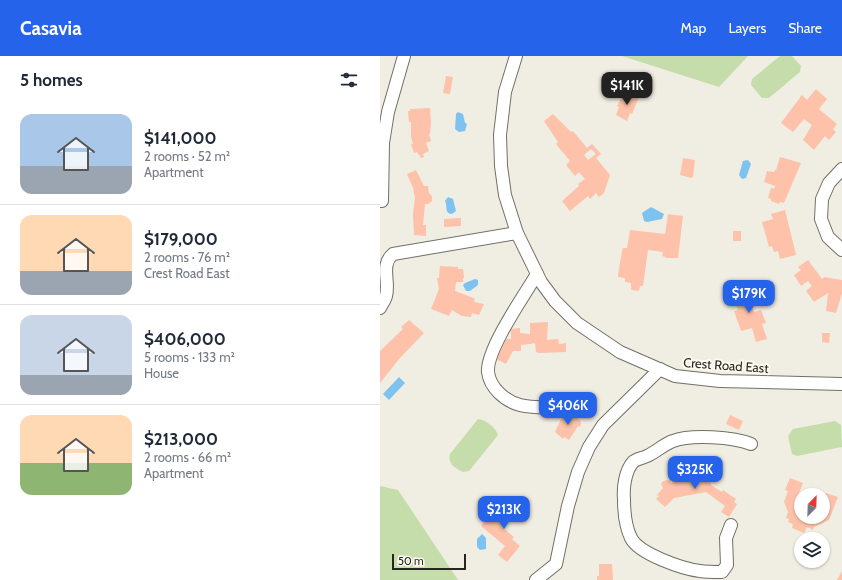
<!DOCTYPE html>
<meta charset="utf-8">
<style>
:root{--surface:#fff;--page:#f6f6f7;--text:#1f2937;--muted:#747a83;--line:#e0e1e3;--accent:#2563eb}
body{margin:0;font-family:Cabin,sans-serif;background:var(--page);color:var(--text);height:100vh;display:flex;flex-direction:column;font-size:15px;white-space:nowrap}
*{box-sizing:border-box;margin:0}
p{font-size:13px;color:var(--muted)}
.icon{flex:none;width:22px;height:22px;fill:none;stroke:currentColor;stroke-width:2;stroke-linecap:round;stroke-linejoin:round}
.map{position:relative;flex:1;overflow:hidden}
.panel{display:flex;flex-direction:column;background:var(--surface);width:380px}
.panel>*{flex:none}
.needle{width:26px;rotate:23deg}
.fabs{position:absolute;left:414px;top:432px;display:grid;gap:8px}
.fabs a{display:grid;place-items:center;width:36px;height:36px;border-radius:50%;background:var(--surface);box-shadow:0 1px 3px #0004;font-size:20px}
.scale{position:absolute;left:12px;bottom:10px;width:74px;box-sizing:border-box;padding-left:4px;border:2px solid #262521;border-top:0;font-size:11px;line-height:14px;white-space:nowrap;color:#262521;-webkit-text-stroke:3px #fdfbf0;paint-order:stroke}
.price{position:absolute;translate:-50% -34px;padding:0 9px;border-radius:8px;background:var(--accent);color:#fff;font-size:13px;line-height:26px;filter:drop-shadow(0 1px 2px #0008)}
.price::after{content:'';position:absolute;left:50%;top:24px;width:12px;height:9px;margin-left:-6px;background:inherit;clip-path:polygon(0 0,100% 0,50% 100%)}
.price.active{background:#222;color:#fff}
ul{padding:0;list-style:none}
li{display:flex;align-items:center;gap:12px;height:100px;padding:0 20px}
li+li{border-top:1px solid var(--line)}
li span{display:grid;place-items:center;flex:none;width:112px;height:80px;border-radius:12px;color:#555}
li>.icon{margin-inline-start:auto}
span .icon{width:48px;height:48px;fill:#fffc;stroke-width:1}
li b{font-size:17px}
h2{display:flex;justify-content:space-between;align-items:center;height:48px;padding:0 20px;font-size:17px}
header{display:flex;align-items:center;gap:24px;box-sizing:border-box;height:56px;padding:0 20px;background:var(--accent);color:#fff}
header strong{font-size:19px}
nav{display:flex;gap:22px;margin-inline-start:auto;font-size:14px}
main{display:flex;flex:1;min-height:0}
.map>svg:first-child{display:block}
.green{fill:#c4ddaa}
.water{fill:#7ec2f0}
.building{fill:#fdc2a9;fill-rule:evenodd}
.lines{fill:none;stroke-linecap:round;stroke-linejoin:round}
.minor-casing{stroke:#727066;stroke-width:14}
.minor{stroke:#fff;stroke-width:12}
.labels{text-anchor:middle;stroke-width:4;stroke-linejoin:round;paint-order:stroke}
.street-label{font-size:13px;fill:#262521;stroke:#fdfbf0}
</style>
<header>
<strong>Casavia</strong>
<nav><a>Map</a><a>Layers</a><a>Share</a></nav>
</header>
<main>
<section class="panel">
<h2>5 homes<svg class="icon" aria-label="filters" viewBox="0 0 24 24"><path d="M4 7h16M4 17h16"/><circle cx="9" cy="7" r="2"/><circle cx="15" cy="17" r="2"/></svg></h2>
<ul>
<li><span style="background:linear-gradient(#a9c7e8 65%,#9aa5b1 0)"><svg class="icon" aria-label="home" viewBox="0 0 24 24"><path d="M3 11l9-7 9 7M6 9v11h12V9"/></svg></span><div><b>$141,000</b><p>2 rooms · 52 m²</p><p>Apartment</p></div></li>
<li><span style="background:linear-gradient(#ffd9b3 70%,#9aa5b1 0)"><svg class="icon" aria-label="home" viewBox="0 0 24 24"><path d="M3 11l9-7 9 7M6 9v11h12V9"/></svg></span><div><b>$179,000</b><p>2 rooms · 76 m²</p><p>Crest Road East</p></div></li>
<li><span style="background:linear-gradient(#c9d6e8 75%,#9aa5b1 0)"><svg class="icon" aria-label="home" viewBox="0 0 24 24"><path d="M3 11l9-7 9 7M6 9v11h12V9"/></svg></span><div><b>$406,000</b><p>5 rooms · 133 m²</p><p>House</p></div></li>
<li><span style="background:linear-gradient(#ffd9b3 60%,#8fb573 0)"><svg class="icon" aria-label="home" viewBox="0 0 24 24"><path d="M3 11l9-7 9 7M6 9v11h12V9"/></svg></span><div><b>$213,000</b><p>2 rooms · 66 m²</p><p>Apartment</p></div></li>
</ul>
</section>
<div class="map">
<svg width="462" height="524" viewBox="0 0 462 524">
<rect width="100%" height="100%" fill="#f0ede2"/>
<g class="green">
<polygon points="242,0 368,0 339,31"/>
<polygon points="400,0 412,0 421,10 420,16 389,42 382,42 371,29 372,23"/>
<path d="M98,363C105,363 116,372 118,379L89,415L83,416C75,412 67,407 70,398Z"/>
<polygon points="455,365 461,369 462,391 417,400 412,398 408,380 413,373"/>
<polygon points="0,430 18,434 78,524 0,524"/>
</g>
<g class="water">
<polygon points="78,56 83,58 85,67 87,68 85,75 79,76 75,73 76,58"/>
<polygon points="368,104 371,108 366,122 362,123 359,119 363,105"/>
<path d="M68,141L73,143L76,155L72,158C64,157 68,151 65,145Z"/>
<polygon points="271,151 284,158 282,163 267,166 264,165 262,157"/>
<polygon points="95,223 98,224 98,229 90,235 86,235 83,229 85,227"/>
<polygon points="19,321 25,327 9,344 3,338"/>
<polygon points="102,478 106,482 106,493 100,494 97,491 97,483"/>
</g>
<g class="building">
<polygon points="66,20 73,21 70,38 63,37"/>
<polygon points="436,33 447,43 439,53 457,68 453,73 456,76 449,84 445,80 434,94 423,84 432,69 424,63 413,76 401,67 422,39 427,44"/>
<polygon points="250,36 259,41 252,58 250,57 247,65 236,59 239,51 237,50 242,40 246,43"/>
<polygon points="50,52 51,66 50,78 49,78 51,85 46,87 49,95 43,98 44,101 41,102 37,96 34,97 31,88 33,88 31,81 31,66 29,66 28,55 30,55 30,53"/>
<path d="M173,58L191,76L193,75L207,92L212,88L221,98L216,102L230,119L224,137L219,141L216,137L210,143L208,140L190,155L182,145L199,130L198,128L205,123L199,116L195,120L186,109L190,105L176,88L178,86L164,65ZM211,93L216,98L208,104L204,99Z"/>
<polygon points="400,101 421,107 404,147 400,146 399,148 391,145 391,143 388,142 391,132 394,133 395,130 384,126 387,115 394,116 395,114 396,114"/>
<polygon points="303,102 315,104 313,121 311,122 300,119"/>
<polygon points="36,114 44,130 48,130 49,137 52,140 52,145 48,148 45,148 43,169 46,169 46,180 34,179 33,158 35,142 33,132 27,118"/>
<polygon points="405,154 416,199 400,203 398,195 394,196 392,190 389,191 382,166 393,163 391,158"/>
<polygon points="288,158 303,160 298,202 285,202 286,201 282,200 283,196 268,194 263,230 260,230 259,235 251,234 251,227 245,226 245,222 238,221 238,219 242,195 243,192 247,192 250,174 285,178"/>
<polygon points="81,162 81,170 64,171 64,163"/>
<rect x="353" y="175" width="8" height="10"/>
<polygon points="428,204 442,223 444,221 462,224 462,237 456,257 446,255 448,237 434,246 426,235 432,230 428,225 421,230 414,219 421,214 418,211"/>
<polygon points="60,210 78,211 78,213 83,213 84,222 83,222 83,226 76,226 75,235 91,241 95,243 94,246 104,248 99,259 92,257 91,261 82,260 72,254 69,260 51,253 59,233 57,222 59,222"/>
<polygon points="362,232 363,234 367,233 367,235 373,233 377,247 372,249 374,256 381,254 386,267 382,268 387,283 376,286 372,272 361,275 354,255 358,254 352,236"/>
<polygon points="29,264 44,277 19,303 0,327 0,295 23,273 21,271"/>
<polygon points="168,266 167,284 178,283 179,288 186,287 186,296 159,297 156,296 155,287 150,288 141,289 141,295 133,295 126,308 116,303 126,283 131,283 131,273 140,272 140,277 150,278 150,267"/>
<polygon points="442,277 450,277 449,287 442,286"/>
<polygon points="184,357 186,358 187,357 192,360 193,358 201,366 200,371 198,370 189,384 184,381 183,383 175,376"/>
<polygon points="350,359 363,365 359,374 346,368"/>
<polygon points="313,411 315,419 318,418 319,421 330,418 331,429 342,436 343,434 356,443 354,446 357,448 349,461 341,456 345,450 326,436 294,442 285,451 276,443 279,440 277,439 283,432 281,428 283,425 290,424 291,427 297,425 297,422 305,420 304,412"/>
<polygon points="410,422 423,427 415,447 418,455 421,449 421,461 443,461 443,444 446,437 458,441 449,464 434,471 433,474 427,471 424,477 412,472 413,468 408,466 409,463 406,462 408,456 404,446 408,435 405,434"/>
<polygon points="126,446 146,461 141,467 131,459 122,471 134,481 132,483 140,490 127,506 118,499 125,490 101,470 107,463 108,465 112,460 114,461"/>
<polygon points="219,508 232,508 233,524 217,524 217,520 219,520"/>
<polygon points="462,515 462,524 457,524"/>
</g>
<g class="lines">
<g class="minor-casing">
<g id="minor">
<polyline points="136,0 125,36 120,79 121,110 125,139 137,177 161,226 175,245 197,267 240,296 295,320 340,325 462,328"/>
<polyline points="462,113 449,127 442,143 441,163 448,181 462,194"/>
<polyline points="2,145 3,87 8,56 24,0"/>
<path d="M157,218C145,238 106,294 108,316C110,332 125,345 140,349C155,353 182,351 199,352"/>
<path d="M0,252C2,248 5,244 6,240C10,225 0,209 13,198L137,177"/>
<path d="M351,469L346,482L347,509L342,516C335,516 327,516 320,515C303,513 259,498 251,482C245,470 244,456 244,443C243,432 245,415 253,406C256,403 263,402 267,400C276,396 284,388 293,385C311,378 354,381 371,388"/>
<polyline points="156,524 176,508 188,450 198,416 209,391 223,369 280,313"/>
</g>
</g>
<use href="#minor" class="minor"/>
</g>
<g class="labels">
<g class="street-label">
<text transform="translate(346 309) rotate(4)" y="5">Crest Road East</text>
</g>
</g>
</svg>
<div class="fabs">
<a><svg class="needle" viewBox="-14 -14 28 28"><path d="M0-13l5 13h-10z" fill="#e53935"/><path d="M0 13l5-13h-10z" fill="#747a83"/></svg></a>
<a><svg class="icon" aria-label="layers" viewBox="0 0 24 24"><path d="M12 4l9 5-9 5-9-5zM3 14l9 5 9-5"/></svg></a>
</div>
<div class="scale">50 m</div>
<b class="price active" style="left:247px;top:50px">$141K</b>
<b class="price" style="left:369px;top:258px">$179K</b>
<b class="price" style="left:188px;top:370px">$406K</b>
<b class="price" style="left:315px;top:434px">$325K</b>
<b class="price" style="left:124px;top:474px">$213K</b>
</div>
</main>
